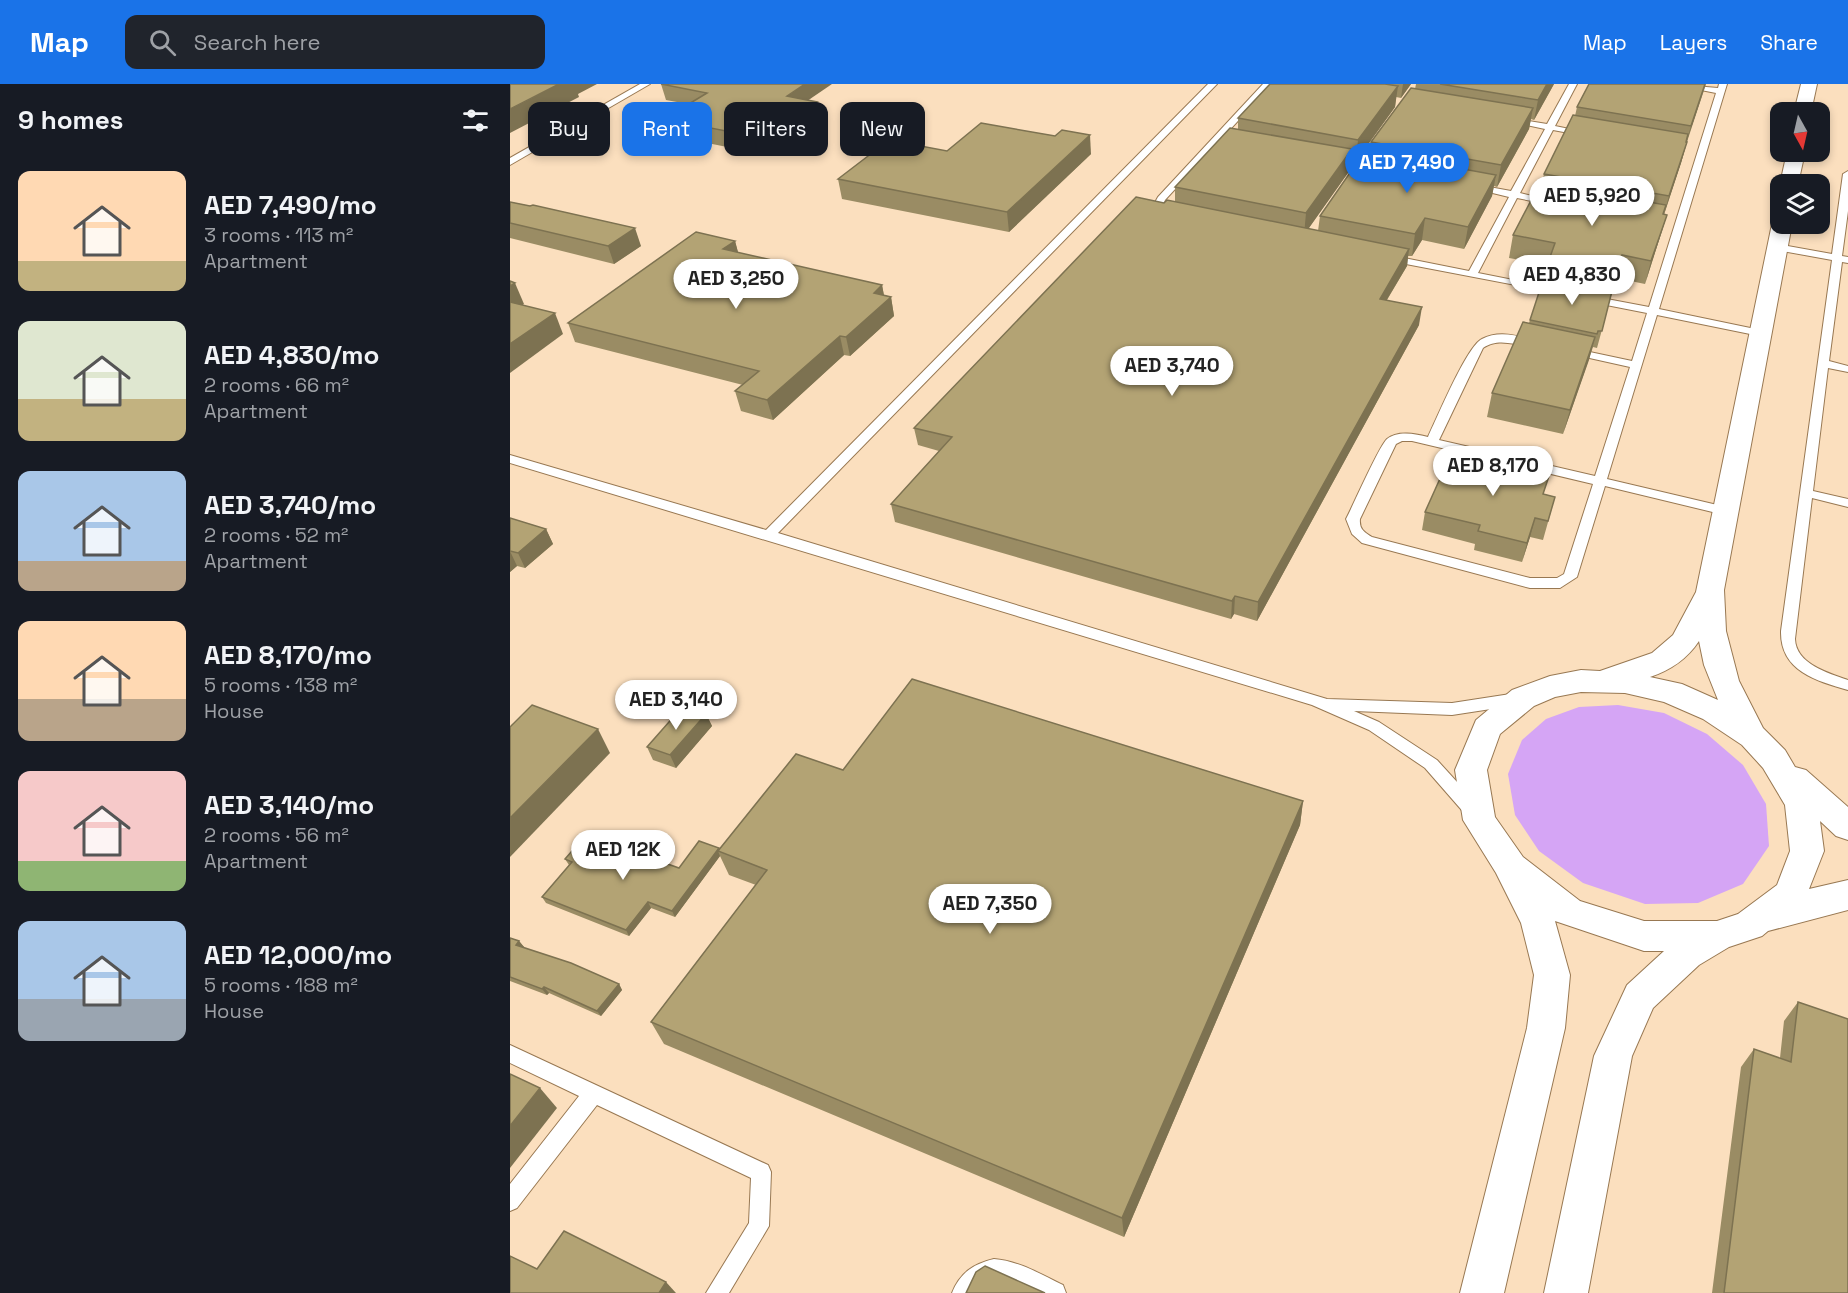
<!DOCTYPE html>
<meta charset="utf-8">
<style>
:root{--surface:#171b24;--page:#20242c;--text:#f1f3f6;--muted:#9ea1a6;--accent:#1a73e8}
body{margin:0;font-family:"Space Grotesk",sans-serif;background:var(--page);color:var(--text);height:100vh;display:flex;flex-direction:column;font-size:22px;white-space:nowrap}
*{box-sizing:border-box;margin:0}
p{font-size:20px;color:var(--muted)}
.icon{flex:none;width:33px;height:33px;fill:none;stroke:currentColor;stroke-width:2;stroke-linecap:round;stroke-linejoin:round}
.map{position:relative;flex:1;overflow:hidden}
.panel{display:flex;flex-direction:column;background:var(--surface);width:510px}
.panel>*{flex:none}
.top-card{position:absolute;left:18px;top:18px;width:570px;height:54px;display:flex;gap:12px}
.needle{width:39px;rotate:172deg}
.controls{position:absolute;left:1260px;top:18px;display:grid;gap:12px}
.controls a{display:grid;place-items:center;width:60px;height:60px;border-radius:12px;background:var(--surface);box-shadow:0 3px 9px #0003;font-size:30px}
.price{position:absolute;translate:-50% -51px;padding:0 14px;border-radius:21px;background:#fff;color:#222;font-size:20px;line-height:39px;filter:drop-shadow(0 2px 3px #0008)}
.price::after{content:'';position:absolute;left:50%;top:36px;width:18px;height:14px;margin-left:-9px;background:inherit;clip-path:polygon(0 0,100% 0,50% 100%)}
.price.current{background:var(--accent);color:#fff}
ul{padding:0;list-style:none}
li{display:flex;align-items:center;gap:18px;height:150px;padding:0 18px}
li span{display:grid;place-items:center;flex:none;width:168px;height:120px;border-radius:12px;color:#555}
li>.icon{margin-inline-start:auto}
span .icon{width:72px;height:72px;fill:#fffc;stroke-width:1}
li b{font-size:26px}
h2{display:flex;justify-content:space-between;align-items:center;height:72px;padding:0 18px;font-size:26px}
.pill{padding:0 21px;border-radius:12px;background:var(--surface);box-shadow:0 3px 9px #0003;font-size:21px;line-height:54px}
.pill.current{background:var(--accent);color:#fff}
header{display:flex;align-items:center;gap:36px;box-sizing:border-box;height:84px;padding:0 30px;background:var(--accent);color:#fff}
header strong{font-size:28px}
nav{display:flex;gap:33px;margin-inline-start:auto;font-size:21px}
.search{width:420px;height:54px;background:var(--page);display:flex;align-items:center;gap:15px;box-sizing:border-box;padding:0 21px;border-radius:12px;color:var(--muted);font-size:22px}
main{display:flex;flex:1;min-height:0}
.map>svg:first-child{display:block}
.green{fill:#d5a5f5}
.lines{fill:none;stroke-linecap:round;stroke-linejoin:round}
.service-casing{stroke:#987852;stroke-width:2}
.minor-casing{stroke:#987852;stroke-width:2}
.service{fill:#fff;fill-rule:evenodd}
.minor{fill:#fff;fill-rule:evenodd}
.wall{fill:#9a8c64}
.shaded-wall{fill:#7d7251}
.building{fill:#b3a374;stroke:#7d7251;stroke-width:1.5}
</style>
<header>
<strong>Map</strong>
<div class="search"><svg class="icon" aria-label="search" viewBox="0 0 24 24"><circle cx="10" cy="10" r="6"/><path d="M15 15l6 6"/></svg>Search here</div>
<nav><a>Map</a><a>Layers</a><a>Share</a></nav>
</header>
<main>
<section class="panel">
<h2>9 homes<svg class="icon" aria-label="filters" viewBox="0 0 24 24"><path d="M4 7h16M4 17h16"/><circle cx="9" cy="7" r="2"/><circle cx="15" cy="17" r="2"/></svg></h2>
<ul>
<li><span style="background:linear-gradient(#ffd9b3 75%,#c2b280 0)"><svg class="icon" aria-label="home" viewBox="0 0 24 24"><path d="M3 11l9-7 9 7M6 9v11h12V9"/></svg></span><div><b>AED 7,490/mo</b><p>3 rooms · 113 m²</p><p>Apartment</p></div></li>
<li><span style="background:linear-gradient(#dfe7d0 65%,#c2b280 0)"><svg class="icon" aria-label="home" viewBox="0 0 24 24"><path d="M3 11l9-7 9 7M6 9v11h12V9"/></svg></span><div><b>AED 4,830/mo</b><p>2 rooms · 66 m²</p><p>Apartment</p></div></li>
<li><span style="background:linear-gradient(#a9c7e8 75%,#b9a48a 0)"><svg class="icon" aria-label="home" viewBox="0 0 24 24"><path d="M3 11l9-7 9 7M6 9v11h12V9"/></svg></span><div><b>AED 3,740/mo</b><p>2 rooms · 52 m²</p><p>Apartment</p></div></li>
<li><span style="background:linear-gradient(#ffd9b3 65%,#b9a48a 0)"><svg class="icon" aria-label="home" viewBox="0 0 24 24"><path d="M3 11l9-7 9 7M6 9v11h12V9"/></svg></span><div><b>AED 8,170/mo</b><p>5 rooms · 138 m²</p><p>House</p></div></li>
<li><span style="background:linear-gradient(#f6c9c9 75%,#8fb573 0)"><svg class="icon" aria-label="home" viewBox="0 0 24 24"><path d="M3 11l9-7 9 7M6 9v11h12V9"/></svg></span><div><b>AED 3,140/mo</b><p>2 rooms · 56 m²</p><p>Apartment</p></div></li>
<li><span style="background:linear-gradient(#a9c7e8 65%,#9aa5b1 0)"><svg class="icon" aria-label="home" viewBox="0 0 24 24"><path d="M3 11l9-7 9 7M6 9v11h12V9"/></svg></span><div><b>AED 12,000/mo</b><p>5 rooms · 188 m²</p><p>House</p></div></li>
</ul>
</section>
<div class="map">
<svg width="1338" height="1209" viewBox="0 0 1338 1209">
<rect width="100%" height="100%" fill="#fbdfbe"/>
<polygon class="green" points="1108,621 1154,629 1197,650 1233,681 1256,720 1259,762 1233,800 1188,819 1135,820 1073,799 1029,767 1005,731 998,690 1012,656 1036,635 1069,623"/>
<g class="lines">
<g class="service-casing">
<g id="service">
<polygon points="130,0 140,0 0,81 0,74"/>
<polygon points="698,0 707,0 268,449 817,615 942,619 1007,609 1012,611 1015,615 1012,619 1007,621 942,631 844,627 869,638 927,676 968,721 970,726 968,731 962,733 956,731 915,684 859,646 802,621 0,379 0,371 256,446"/>
<polygon points="753,0 762,0 655,116 653,121 664,128 664,132 658,132 645,124 643,122 648,113"/>
<polygon points="1059,0 1067,0 1045,42 1079,49 1075,52 1043,46 1010,109 1047,118 1042,121 1007,114 968,189 1053,206 1053,210 875,176 874,174 879,171 959,187 999,113 958,103 963,100 1001,107 1035,45 997,37 1001,34 1037,40"/>
<path d="M1161,0L1208,4L1209,0H1217L1149,225L1250,246L1256,249L1250,252L1147,231L1097,395L1220,424L1222,427L1220,430L1215,431L1095,402L1067,493L1050,504H1020L852,459L842,450L836,435C843,422 869,362 877,355C888,346 906,350 918,353C927,334 957,262 972,255C989,246 1009,252 1027,257L1029,259C1017,268 992,250 973,264L929,356L1085,392L1120,283L1057,269L1055,267L1061,264L1122,277L1137,229L1081,218L1076,215L1081,212L1139,223L1206,9ZM892,357H902L1083,400L1054,490L1047,494H1020L862,453C854,448 849,445 850,435L886,360Z"/>
<path d="M1338,87V127L1332,172L1338,173V179L1332,178L1319,277L1338,282V288L1318,284L1303,407L1338,415V423L1302,414L1285,555C1286,580 1318,589 1338,596V606C1306,597 1270,587 1271,547L1322,176L1267,166L1262,163L1267,160L1322,170L1333,90Z"/>
<polygon points="0,961 258,1081 261,1088 259,1142 219,1209 196,1209 239,1139 241,1094 87,1021 7,1124 0,1127 0,1100 69,1012 0,979"/>
<path d="M484,1175C509,1177 530,1190 553,1201L556,1209C546,1209 532,1209 522,1209C501,1204 484,1183 466,1209H442C450,1189 463,1180 484,1175Z"/>
</g>
</g>
<g class="minor-casing">
<g id="minor">
<polygon points="1291,0 1307,0 1301,28 1284,28"/>
<polygon points="1277,68 1295,68 1288,100 1270,100"/>
<path d="M1270,134V140H1282L1214,506L1216,547L1229,597L1253,644L1275,666L1285,683L1296,686L1338,723V756L1326,752L1310,737L1314,767L1299,805L1338,796V826L1258,847L1252,852L1219,863L1189,881L1143,924L1122,972L1078,1209H1034L1084,972L1117,901L1154,867H1134L1045,837L1060,891L1055,944L994,1209H950L1017,944L1024,891L1011,839L986,789L953,736L945,686L966,636L1002,606L1040,592L1071,586L1090,587L1142,569L1163,551L1186,508L1262,140L1265,136ZM1189,557L1194,581L1208,616L1172,600L1140,593C1161,586 1177,575 1189,557ZM1071,608L1115,609L1154,618L1193,635L1232,661L1253,684L1275,721L1280,767L1267,801L1228,830L1207,837H1134L1070,817L1013,773L985,733L977,686L990,650L1024,622L1045,613Z"/>
</g>
</g>
<use href="#service" class="service"/>
<use href="#minor" class="minor"/>
</g>
<g class="wall">
<polygon points="151,0 307,18 310,34 256,71 158,51 154,35 178,20 156,16"/>
<polygon points="760,0 901,0 891,14 886,13 885,23 846,77 841,76 840,86 798,145 808,147 810,132 860,68 861,58 905,5 906,0 1044,0 1024,36 1021,35 1019,45 987,103 984,102 982,112 954,165 912,156 902,172 898,172 897,182 877,216 909,241 747,537 724,530 721,535 385,438 381,420 429,367 408,361 404,344 654,119 665,118 665,103 728,46 728,34"/>
<polygon points="1079,0 1196,0 1177,58 1171,79 1154,131 1157,131 1135,200 1106,194 1087,264 1083,263 1082,266 1053,350 977,333 982,309 1019,239 1035,193 1038,181 999,174 1003,151 1032,99 1034,90 1065,32 1067,23"/>
<polygon points="437,67 581,70 499,148 332,115 328,95"/>
<polygon points="0,118 20,122 131,162 104,180 0,154"/>
<polygon points="225,157 228,169 372,201 374,211 381,213 384,232 340,272 334,271 263,336 231,327 225,307 233,301 65,258 58,239"/>
<polygon points="1034,410 1045,413 1033,456 1020,453 1012,478 964,466 965,460 912,446 915,428"/>
<polygon points="0,434 36,445 43,460 15,484 7,482 0,488"/>
<polygon points="196,630 202,642 166,684 143,676 137,663"/>
<polygon points="333,686 793,717 790,741 614,1153 154,960 141,938 246,801 219,791 210,772 165,833 141,824 119,852 36,819 32,813 59,781 55,775 169,784 209,764 209,766"/>
<polygon points="0,854 9,857 14,863 13,864 109,900 112,906 91,932 39,909 37,911 0,897"/>
<polygon points="1288,918 1338,1209 1202,1209 1231,983 1244,965 1270,974 1274,937"/>
</g>
<g class="shaded-wall">
<polygon points="49,0 87,0 68,10 69,13 0,49 0,25"/>
<polygon points="295,0 322,0 281,28 277,12"/>
<polygon points="893,0 901,0 891,14"/>
<polygon points="1037,0 1044,0 1024,36 1028,16"/>
<polygon points="1196,0 1175,62 1181,42"/>
<polygon points="888,2 885,23 846,77 848,56"/>
<polygon points="307,18 310,34 256,71 252,54"/>
<polygon points="1023,24 1019,45 987,103 991,81"/>
<polygon points="580,51 581,70 499,148 497,128"/>
<polygon points="1177,58 1171,79 1153,133 1159,112"/>
<polygon points="842,65 840,86 794,151 796,129"/>
<polygon points="986,91 982,112 954,165 958,143"/>
<polygon points="1157,131 1150,153 1135,200 1141,177"/>
<polygon points="915,134 912,156 902,172 905,150"/>
<polygon points="125,144 131,162 104,180 98,162"/>
<polygon points="225,157 230,175 213,165"/>
<polygon points="899,165 897,182 867,232 870,215"/>
<polygon points="5,199 14,220 0,230 0,202"/>
<polygon points="372,201 375,218 381,213 384,232 340,272 336,253 364,209"/>
<polygon points="912,223 909,241 747,537 748,518"/>
<polygon points="45,229 53,250 0,289 0,260"/>
<polygon points="330,252 334,271 263,336 257,316"/>
<polygon points="1085,253 1079,276 1053,350 1060,326"/>
<polygon points="1025,434 1020,453 1012,478 1017,459"/>
<polygon points="36,445 43,460 15,484 8,469"/>
<polygon points="0,467 7,482 0,488"/>
<polygon points="725,512 724,530 721,535 722,517"/>
<polygon points="196,630 202,642 166,684 160,671"/>
<polygon points="88,645 100,669 0,773 0,734"/>
<polygon points="793,717 790,741 614,1153 612,1134"/>
<polygon points="209,764 211,768 208,767 210,772 165,833 162,827"/>
<polygon points="138,818 141,824 119,852 116,846"/>
<polygon points="9,857 14,863 10,867 6,861"/>
<polygon points="109,900 112,906 91,932 87,927"/>
<polygon points="34,903 39,909 37,911 32,905"/>
<polygon points="30,1004 47,1024 0,1084 0,1042"/>
<polygon points="156,1198 166,1209 149,1209"/>
</g>
<g class="building">
<polygon points="0,0 49,0 0,25"/>
<polygon points="151,0 295,0 277,12 307,18 252,54 154,35 197,9"/>
<polygon points="760,0 875,0 888,2 848,56 728,34"/>
<polygon points="930,0 1037,0 1028,16"/>
<polygon points="1079,0 1195,0 1181,42 1067,23"/>
<polygon points="901,4 1023,24 991,81 861,58"/>
<polygon points="1063,31 1178,50 1176,58 1177,58 1159,112 1034,90"/>
<polygon points="471,39 545,52 552,46 580,51 497,128 328,95 379,56 437,67"/>
<polygon points="720,44 842,65 796,129 665,103"/>
<polygon points="855,67 986,91 958,143 915,134 905,150 810,132"/>
<polygon points="1030,99 1156,121 1153,130 1157,131 1141,177 1112,171 1107,190 1039,176 1045,159 1003,151"/>
<polygon points="626,113 654,119 657,116 899,165 870,215 912,223 748,518 725,512 722,517 381,420 442,353 404,344"/>
<polygon points="0,118 20,122 23,121 125,144 98,162 0,139"/>
<polygon points="186,148 225,157 213,165 372,201 364,209 381,213 336,253 330,252 257,316 225,307 249,287 58,239"/>
<polygon points="1034,193 1102,207 1092,247 1088,247 1087,250 1020,236"/>
<polygon points="0,197 5,199 0,202"/>
<polygon points="0,218 45,229 0,260"/>
<polygon points="1013,238 1085,253 1060,326 982,309"/>
<polygon points="941,370 992,382 994,378 1040,389 1033,410 1045,413 1038,437 1025,434 1017,459 968,447 970,441 915,428"/>
<polygon points="0,434 36,445 8,469 0,467"/>
<polygon points="402,595 793,717 612,1134 141,938 257,786 208,767 286,670 333,686"/>
<polygon points="22,621 88,645 0,734 0,643"/>
<polygon points="173,622 196,630 160,671 137,663"/>
<polygon points="76,751 169,784 189,757 209,764 162,827 138,818 116,846 32,813 62,778 55,775"/>
<polygon points="0,854 9,857 6,861 61,879 109,900 87,927 34,903 32,905 0,893"/>
<polygon points="1288,918 1338,935 1338,1209 1214,1209 1244,965 1281,978"/>
<polygon points="0,990 30,1004 0,1042"/>
<polygon points="54,1147 156,1198 149,1209 0,1209 0,1172 27,1185"/>
<polygon points="475,1182 535,1209 456,1209 466,1188"/>
</g>
</svg>
<div class="controls">
<a><svg class="needle" viewBox="-14 -14 28 28"><path d="M0-13l5 13h-10z" fill="#e53935"/><path d="M0 13l5-13h-10z" fill="#9ea1a6"/></svg></a>
<a><svg class="icon" aria-label="layers" viewBox="0 0 24 24"><path d="M12 4l9 5-9 5-9-5zM3 14l9 5 9-5"/></svg></a>
</div>
<b class="price current" style="left:897px;top:110px">AED 7,490</b>
<b class="price" style="left:1082px;top:143px">AED 5,920</b>
<b class="price" style="left:1062px;top:222px">AED 4,830</b>
<b class="price" style="left:226px;top:226px">AED 3,250</b>
<b class="price" style="left:662px;top:313px">AED 3,740</b>
<b class="price" style="left:983px;top:413px">AED 8,170</b>
<b class="price" style="left:166px;top:647px">AED 3,140</b>
<b class="price" style="left:113px;top:797px">AED 12K</b>
<b class="price" style="left:480px;top:851px">AED 7,350</b>
<div class="top-card">
<a class="pill">Buy</a>
<a class="pill current">Rent</a>
<a class="pill">Filters</a>
<a class="pill">New</a>
</div>
</div>
</main>
